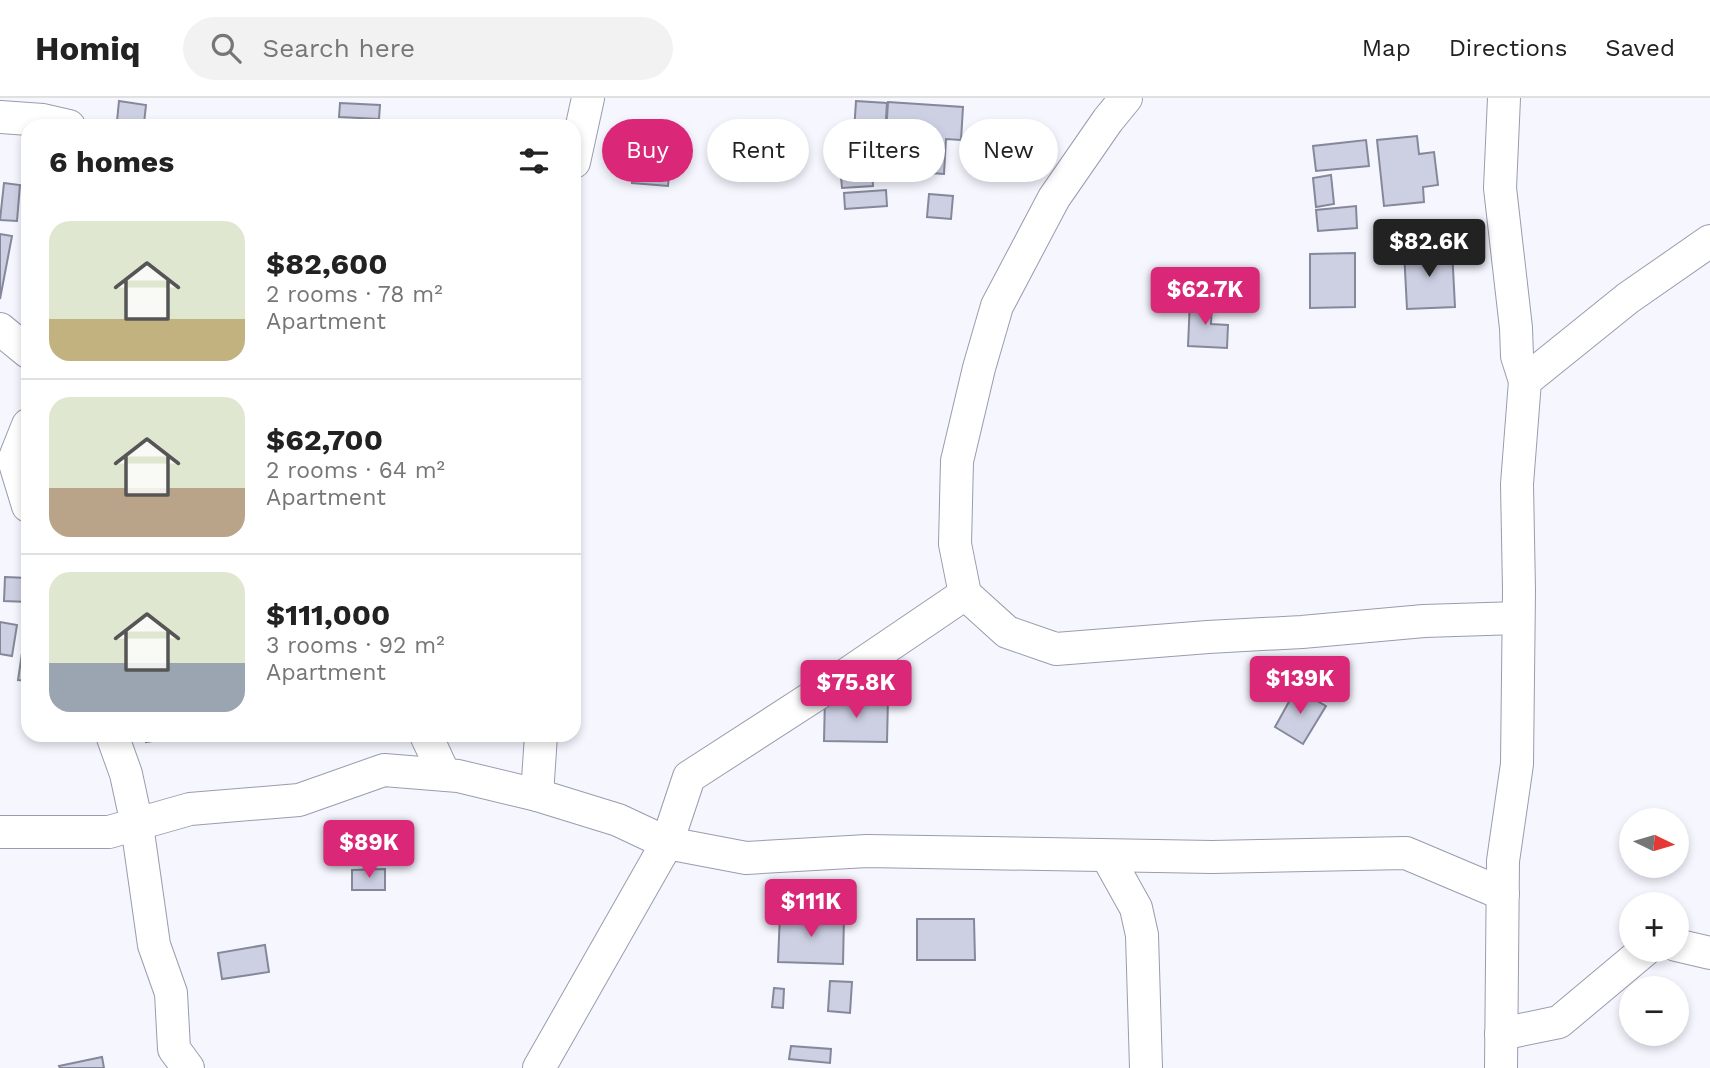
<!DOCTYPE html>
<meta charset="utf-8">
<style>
:root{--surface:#fff;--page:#f2f2f2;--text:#222;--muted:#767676;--line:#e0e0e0;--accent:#db2777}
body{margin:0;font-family:"Work Sans",sans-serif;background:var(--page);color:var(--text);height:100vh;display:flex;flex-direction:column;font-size:26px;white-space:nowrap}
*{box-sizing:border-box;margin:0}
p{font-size:23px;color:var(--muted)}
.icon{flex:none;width:38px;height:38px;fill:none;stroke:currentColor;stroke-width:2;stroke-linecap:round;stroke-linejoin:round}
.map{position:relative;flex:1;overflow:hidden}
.sheet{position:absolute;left:21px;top:21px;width:560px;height:623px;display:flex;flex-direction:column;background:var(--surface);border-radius:21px;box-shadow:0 4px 10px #0003}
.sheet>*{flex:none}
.hud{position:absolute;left:602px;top:21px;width:665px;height:63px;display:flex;gap:14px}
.needle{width:46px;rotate:95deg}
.buttons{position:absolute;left:1619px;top:710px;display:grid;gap:14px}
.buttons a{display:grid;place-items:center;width:70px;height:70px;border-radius:50%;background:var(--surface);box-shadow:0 4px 10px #0003;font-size:35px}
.price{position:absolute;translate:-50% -60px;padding:0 16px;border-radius:7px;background:var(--accent);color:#fff;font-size:23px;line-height:46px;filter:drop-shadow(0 2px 4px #0008)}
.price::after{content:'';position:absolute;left:50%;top:42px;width:21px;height:16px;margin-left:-10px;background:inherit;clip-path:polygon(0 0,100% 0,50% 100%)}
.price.active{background:#222;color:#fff}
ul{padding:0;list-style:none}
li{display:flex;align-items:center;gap:21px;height:175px;padding:0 28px}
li+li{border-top:2px solid var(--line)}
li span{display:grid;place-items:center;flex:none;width:196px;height:140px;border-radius:21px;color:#555}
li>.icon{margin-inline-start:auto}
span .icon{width:84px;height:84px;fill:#fffc;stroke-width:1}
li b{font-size:30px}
h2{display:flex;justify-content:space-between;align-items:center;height:84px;padding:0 28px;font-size:30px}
.pill{padding:0 24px;border-radius:32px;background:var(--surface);box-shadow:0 4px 10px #0003;font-size:24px;line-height:63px}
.pill.active{background:var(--accent);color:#fff}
header{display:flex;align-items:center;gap:42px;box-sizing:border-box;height:98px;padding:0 35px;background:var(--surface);border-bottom:2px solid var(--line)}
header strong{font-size:33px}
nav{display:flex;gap:38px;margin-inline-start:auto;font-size:24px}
.search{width:490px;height:63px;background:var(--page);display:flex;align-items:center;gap:18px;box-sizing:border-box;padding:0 24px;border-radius:38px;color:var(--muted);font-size:26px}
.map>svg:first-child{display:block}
.building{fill:#cdd0e3;stroke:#85889a;stroke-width:2}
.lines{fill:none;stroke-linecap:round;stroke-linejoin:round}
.street-casing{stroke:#999cae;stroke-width:34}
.street{stroke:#fff;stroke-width:32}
</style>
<header>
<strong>Homiq</strong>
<div class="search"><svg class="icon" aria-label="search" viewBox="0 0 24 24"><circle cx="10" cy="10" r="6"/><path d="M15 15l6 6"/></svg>Search here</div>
<nav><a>Map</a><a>Directions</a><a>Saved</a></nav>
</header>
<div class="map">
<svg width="1710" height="970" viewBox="0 0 1710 970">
<rect width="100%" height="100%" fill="#f5f6fe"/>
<g class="building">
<polygon points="119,3 146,7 144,25 117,23"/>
<polygon points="856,3 887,5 885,35 854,34"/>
<polygon points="888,4 963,9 961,42 946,41 944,76 900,73 902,37 886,36"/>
<polygon points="340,5 380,7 379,21 339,19"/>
<polygon points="637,26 673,29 668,88 632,85 633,67 618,65 620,42 635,44"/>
<polygon points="1417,38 1419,56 1434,54 1438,87 1423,89 1424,104 1384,108 1377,42"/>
<polygon points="1366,42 1369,68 1316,73 1313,48"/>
<polygon points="854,66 854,73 872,72 873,88 842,90 840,67"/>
<polygon points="1331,77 1334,106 1316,109 1313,80"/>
<polygon points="4,85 20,87 17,123 0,122"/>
<polygon points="886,92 887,108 845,111 844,95"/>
<polygon points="929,96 953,98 951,121 927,119"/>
<polygon points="1356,108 1357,130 1318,133 1316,112"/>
<polygon points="0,136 12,138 0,201"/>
<polygon points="1452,151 1455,209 1407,211 1404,153"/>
<polygon points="1355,155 1355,209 1310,210 1310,156"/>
<polygon points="1190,202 1212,204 1211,226 1228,227 1227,250 1188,248"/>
<polygon points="5,479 28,480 28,504 4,503"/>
<polygon points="0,524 17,527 12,558 0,556"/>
<polygon points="22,555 28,556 28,583 18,582"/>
<polygon points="1296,591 1326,608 1303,646 1275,629"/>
<polygon points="825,599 888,600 887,644 824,643"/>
<polygon points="145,637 187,637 146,644"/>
<polygon points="385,771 385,792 352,792 352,772"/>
<polygon points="780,816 844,818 843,866 778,864"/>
<polygon points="917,821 974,821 975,862 917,862"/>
<polygon points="265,847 269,874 222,881 218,855"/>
<polygon points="830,883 852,884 850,915 828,913"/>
<polygon points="774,890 784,891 783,910 772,909"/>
<polygon points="791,948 831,951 830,965 789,961"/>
<polygon points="102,959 104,970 60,970 59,968"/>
</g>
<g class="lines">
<g class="street-casing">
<g id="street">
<polyline points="1504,0 1500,90 1516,230 1517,258 1525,283"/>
<polyline points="0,19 43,22 69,28"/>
<polyline points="574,64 588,0"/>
<polyline points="0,231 28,254"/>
<polyline points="28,327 14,362 28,408"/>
<polyline points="965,496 955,446 957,363 979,270 997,208 1054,100 1108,22 1126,0"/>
<polyline points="112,637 126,676 137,727 154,847 171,895 174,951 188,970"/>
<polyline points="426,637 444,676"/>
<polyline points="537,697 541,637"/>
<polyline points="0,734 109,734 190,711 299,702 384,672 458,678 537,697 618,722 667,745 689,679 828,589 965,496 1007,534 1056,551 1208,539 1302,534 1424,523 1518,520"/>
<polyline points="1107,758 1136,810 1142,837 1146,970"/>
<polyline points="1676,847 1710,855"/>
<polyline points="1501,936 1559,924 1645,852"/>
<polyline points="539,970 667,745 746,760 867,753 1212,759 1406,755 1503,796"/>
<polyline points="1501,970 1503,763 1517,666 1519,492 1517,386 1525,283 1628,200 1710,143"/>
</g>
</g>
<use href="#street" class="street"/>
</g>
</svg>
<div class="buttons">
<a><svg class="needle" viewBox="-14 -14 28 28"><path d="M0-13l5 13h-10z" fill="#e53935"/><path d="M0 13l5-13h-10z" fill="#767676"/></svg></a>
<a>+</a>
<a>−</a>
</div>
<b class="price active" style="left:1429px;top:181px">$82.6K</b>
<b class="price" style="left:1205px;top:229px">$62.7K</b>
<b class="price" style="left:1300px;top:618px">$139K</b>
<b class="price" style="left:856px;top:622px">$75.8K</b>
<b class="price" style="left:369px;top:782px">$89K</b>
<b class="price" style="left:811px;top:841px">$111K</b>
<div class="hud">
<a class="pill active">Buy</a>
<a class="pill">Rent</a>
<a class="pill">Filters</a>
<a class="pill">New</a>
</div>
<section class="sheet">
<h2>6 homes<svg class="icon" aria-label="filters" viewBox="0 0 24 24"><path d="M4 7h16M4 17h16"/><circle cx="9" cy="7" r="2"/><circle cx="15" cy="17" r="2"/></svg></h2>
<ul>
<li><span style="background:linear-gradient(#dfe7d0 70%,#c2b280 0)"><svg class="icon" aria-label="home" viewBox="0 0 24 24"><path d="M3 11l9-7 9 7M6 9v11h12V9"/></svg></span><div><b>$82,600</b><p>2 rooms · 78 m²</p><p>Apartment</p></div></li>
<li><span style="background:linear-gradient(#dfe7d0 65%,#b9a48a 0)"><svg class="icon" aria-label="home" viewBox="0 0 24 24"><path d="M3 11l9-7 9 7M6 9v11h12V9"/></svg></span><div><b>$62,700</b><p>2 rooms · 64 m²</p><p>Apartment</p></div></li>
<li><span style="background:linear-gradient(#dfe7d0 65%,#9aa5b1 0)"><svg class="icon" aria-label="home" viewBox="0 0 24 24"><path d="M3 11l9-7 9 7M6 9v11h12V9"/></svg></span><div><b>$111,000</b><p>3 rooms · 92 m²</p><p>Apartment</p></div></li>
</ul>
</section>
</div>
